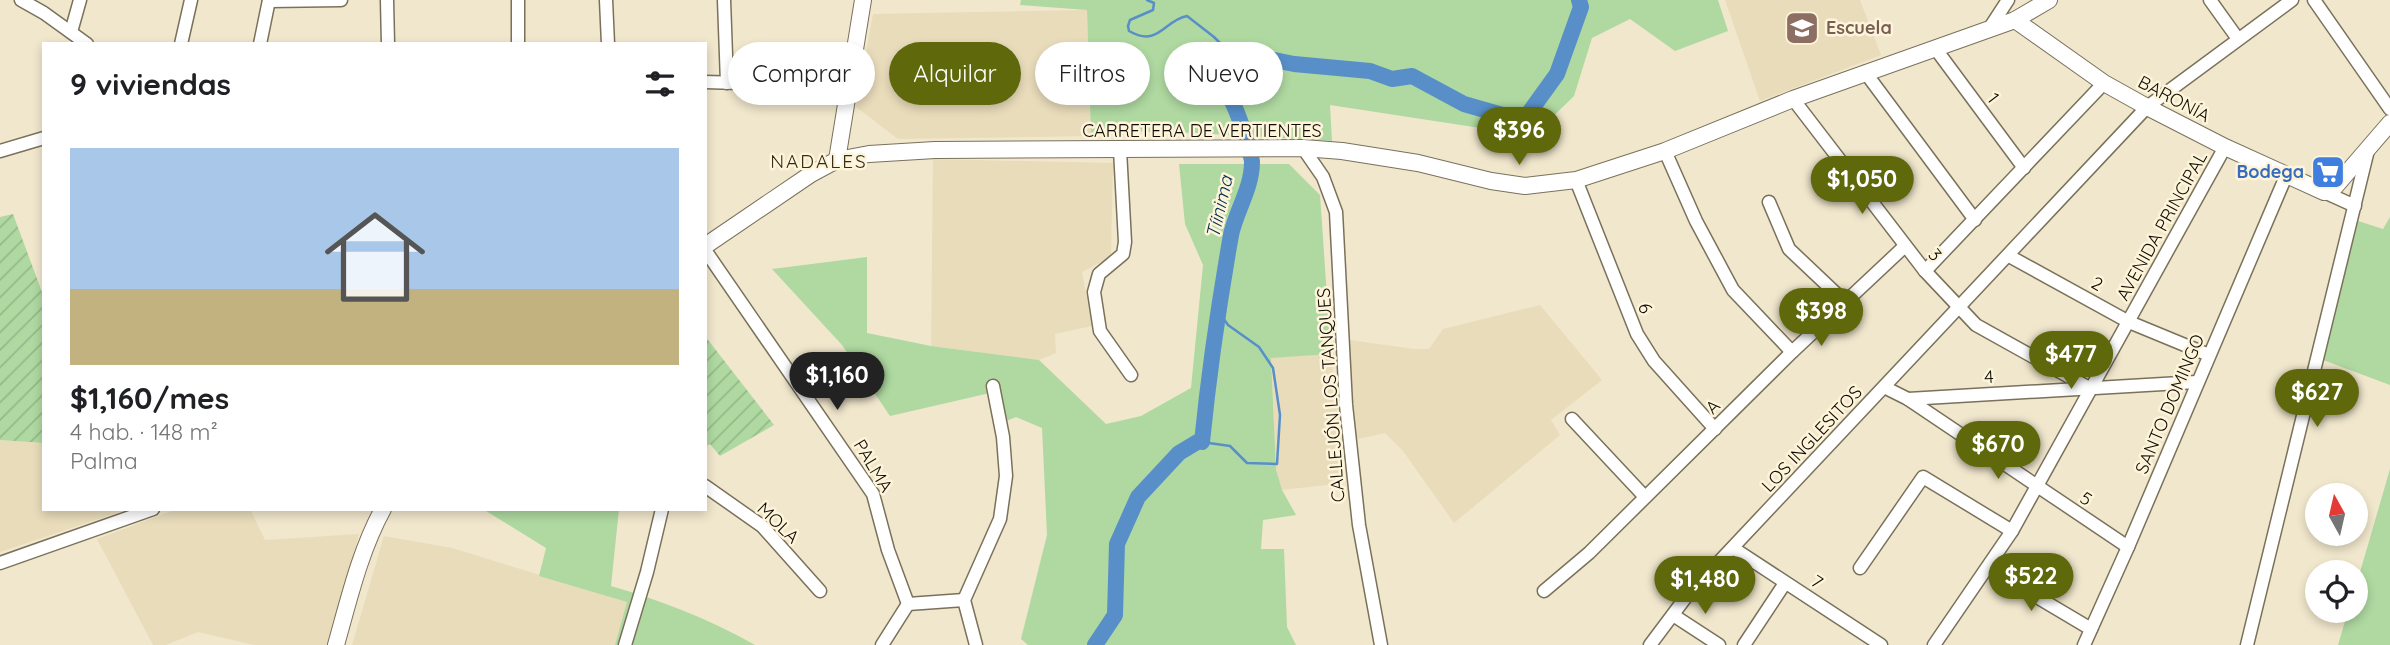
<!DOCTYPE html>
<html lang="es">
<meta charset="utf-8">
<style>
:root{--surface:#fff;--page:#f6f6f6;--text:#202124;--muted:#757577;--line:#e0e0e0;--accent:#5f680b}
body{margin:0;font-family:Quicksand,sans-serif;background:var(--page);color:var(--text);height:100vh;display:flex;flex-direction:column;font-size:26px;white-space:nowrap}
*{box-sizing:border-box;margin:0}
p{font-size:23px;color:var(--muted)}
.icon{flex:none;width:38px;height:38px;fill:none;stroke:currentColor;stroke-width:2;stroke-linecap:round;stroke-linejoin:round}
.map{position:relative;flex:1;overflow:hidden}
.side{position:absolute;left:42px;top:42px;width:665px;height:469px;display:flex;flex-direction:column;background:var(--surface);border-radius:0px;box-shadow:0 4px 10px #0003}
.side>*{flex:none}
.banner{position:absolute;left:728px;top:42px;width:665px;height:63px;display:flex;gap:14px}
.needle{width:46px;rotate:352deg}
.fabs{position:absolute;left:2305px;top:483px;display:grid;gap:14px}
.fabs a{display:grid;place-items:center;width:63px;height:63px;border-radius:50%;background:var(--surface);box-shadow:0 4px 10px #0003;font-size:35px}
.price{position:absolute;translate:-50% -60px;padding:0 16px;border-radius:24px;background:var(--accent);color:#fff;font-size:23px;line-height:46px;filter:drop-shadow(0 2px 4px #0008)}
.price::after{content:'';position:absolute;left:50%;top:42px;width:21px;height:16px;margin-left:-10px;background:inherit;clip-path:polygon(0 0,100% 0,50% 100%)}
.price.active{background:#222;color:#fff}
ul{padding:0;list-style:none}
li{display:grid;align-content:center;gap:14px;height:371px;padding:0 28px}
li+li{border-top:2px solid var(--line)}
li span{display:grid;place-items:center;height:217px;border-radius:0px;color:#555}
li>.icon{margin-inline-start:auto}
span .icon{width:126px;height:126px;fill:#fffc;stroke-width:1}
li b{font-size:30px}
h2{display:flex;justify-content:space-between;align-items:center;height:84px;padding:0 28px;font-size:30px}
.pill{padding:0 24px;border-radius:32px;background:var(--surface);box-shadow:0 4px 10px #0003;font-size:24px;line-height:63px}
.pill.active{background:var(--accent);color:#fff}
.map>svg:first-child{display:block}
.built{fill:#e9dcbb}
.grass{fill:#afd9a1}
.garden{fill:url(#garden-furrows)}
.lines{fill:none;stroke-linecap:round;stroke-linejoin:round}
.stream{stroke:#588fc9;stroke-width:2.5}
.river{stroke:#588fc9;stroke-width:16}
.minor-casing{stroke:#7a715b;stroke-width:15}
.major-casing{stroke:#7a715b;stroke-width:18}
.minor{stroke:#fff;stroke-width:12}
.major{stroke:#fff;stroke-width:16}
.labels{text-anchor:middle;stroke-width:5;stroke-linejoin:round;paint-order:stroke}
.education-label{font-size:18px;font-weight:bold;fill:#785e54;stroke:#fef4da;text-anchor:start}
.street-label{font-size:18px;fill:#0e0b04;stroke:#fef4da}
.shop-label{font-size:18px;font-weight:bold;fill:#366cbe;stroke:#fef4da;text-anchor:end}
.neighbourhood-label{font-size:19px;letter-spacing:2px;fill:#332b16;stroke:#fef4da}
.water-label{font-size:19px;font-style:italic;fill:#022d52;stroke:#fef4da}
</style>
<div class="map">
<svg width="2390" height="645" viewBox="0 0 2390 645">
<defs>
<pattern id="garden-furrows" width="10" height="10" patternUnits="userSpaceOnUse" patternTransform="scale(1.75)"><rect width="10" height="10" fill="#afd9a1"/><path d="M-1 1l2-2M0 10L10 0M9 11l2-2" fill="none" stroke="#95b989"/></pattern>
</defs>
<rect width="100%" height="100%" fill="#f1e7cd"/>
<g class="built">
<polygon points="1725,0 1860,0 1881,55 1760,101"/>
<polygon points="1087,10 1091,136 898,139 856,107 873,14"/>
<polygon points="933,159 1113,163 1111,257 1082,272 1092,326 1055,334 1056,353 1039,360 931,346"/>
<polygon points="1540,305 1602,380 1551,420 1560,435 1454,523 1403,451 1385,433 1353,440 1350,340 1414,349 1429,349 1443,329"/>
<polygon points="1331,354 1344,483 1282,490 1276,469 1271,357"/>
<polygon points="0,440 44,443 44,509 128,509 0,552"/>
<polygon points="177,509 250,509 265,540 359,534 330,645 254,645 198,632 166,645 153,645 97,539"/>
<polygon points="384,536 452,548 628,602 615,645 352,645"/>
</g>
<g class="grass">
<polygon points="1021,0 1718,0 1728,31 1675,51 1630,19 1592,38 1574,96 1533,136 1330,105 1332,141 1196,133 1112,131 1091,136 1087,10 1020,5"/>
<polygon points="1179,164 1289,164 1320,195 1331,354 1271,358 1276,469 1282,490 1296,515 1263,520 1261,549 1284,549 1287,627 1296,645 1028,645 1021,639 1047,535 1042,428 1016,417 999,424 990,393 890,416 842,345 772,269 867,257 867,333 931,346 1039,360 1106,424 1141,416 1191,388 1203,265 1185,224"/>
<polygon points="2390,217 2390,385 2323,360 2355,220 2383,229"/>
<polygon points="2390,469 2390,645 2338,645 2348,611 2356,611 2356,586"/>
<path d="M487,509H619L611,586C660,600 709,619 755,645H615L627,602L539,576L546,548L486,511Z"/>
</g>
<g class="garden">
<polygon points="13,214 42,292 44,291 44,443 0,440 0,217"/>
<polygon points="705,336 774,425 720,456 710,444 705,447"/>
</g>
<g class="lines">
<g class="stream">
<path d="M1147,0L1154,3L1153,10L1130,20L1128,26L1129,31C1159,48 1164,20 1187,16L1214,37L1236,59"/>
<polyline points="1202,442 1230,446 1247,463 1277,464 1280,415 1273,368 1259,347 1228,325 1219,312"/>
</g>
<path class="river" d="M1095,645L1115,615L1117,544L1138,497L1179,453L1199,441L1202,442C1209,372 1219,303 1231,235C1236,211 1252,188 1252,162C1252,158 1249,151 1248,147C1241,119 1233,102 1220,77L1236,59L1255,56L1294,64L1370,71L1392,79L1412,76L1464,104L1523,121L1557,74L1581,7L1579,0"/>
<g class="minor-casing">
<g id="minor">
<polyline points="21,0 44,13 87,44"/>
<polyline points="387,0 388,44"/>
<polyline points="606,0 608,44"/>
<polyline points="724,0 727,83"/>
<polyline points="2210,0 2238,39"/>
<polyline points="2314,0 2390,109"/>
<polyline points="269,1 341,0"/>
<polyline points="1989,29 2008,0"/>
<polyline points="71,32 80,0"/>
<polyline points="181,44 191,0"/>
<polyline points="260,44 269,0"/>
<polyline points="518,44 518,0"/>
<polyline points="1935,48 2024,168"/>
<polyline points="1865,72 1975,220"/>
<polyline points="705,82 850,86"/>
<polyline points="1793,99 1925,271 1976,325 2091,389"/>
<polyline points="1303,148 1323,177 1336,212 1346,405 1359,525 1381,645"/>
<polyline points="1120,150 1125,242 1123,254 1099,274 1094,292 1100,331 1131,375"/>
<polyline points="0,151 44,138"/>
<polyline points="1665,151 1696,221 1733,290 1792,352"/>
<polyline points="1576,180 1637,334 1654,361 1715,429"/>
<polyline points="2324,192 2355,206"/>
<polyline points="1769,202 1789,249 1845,302"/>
<polyline points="705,250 873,494 888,550 908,604"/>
<polyline points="2009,256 2129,322 2209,355"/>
<polyline points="1925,271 2104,83"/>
<polyline points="1884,387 1908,399 2128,547"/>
<polyline points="1908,399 2197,382"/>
<polyline points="1572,419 1645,497"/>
<polyline points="705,486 762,526 820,591"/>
<polyline points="1733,548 1881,645"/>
<polyline points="0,563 153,509"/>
<polyline points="1860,568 1923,477 2012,531"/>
<polyline points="1988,568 2091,629"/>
<polyline points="1544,591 1589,553 1792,352 1905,246"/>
<polyline points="908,604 964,600"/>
<polyline points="1673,615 1719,645"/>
<polyline points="625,645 647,572 662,509"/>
<polyline points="882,645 908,604"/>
<polyline points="976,645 964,600 1000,519 1006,476 1003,437 993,386"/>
<polyline points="1650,645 1686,597 2147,107 2292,0"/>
<polyline points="1744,645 1785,583"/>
<polyline points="1934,645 2012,531 2225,147"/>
<polyline points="2084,645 2128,547 2286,176"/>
<polyline points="2247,645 2368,150"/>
</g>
</g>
<g class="major-casing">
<g id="major">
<polyline points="2015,20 2104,83 2147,107 2225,147 2324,192 2334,188 2390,123"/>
<polyline points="837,160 863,0"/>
<polyline points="705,246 811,174 837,160 869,154 935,150 1303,148 1342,151 1418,163 1491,181 1525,186 1576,180 1665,151 1793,99 2015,20 2049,0"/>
<path d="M336,645C349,599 360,551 383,509"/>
</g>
</g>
<use href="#minor" class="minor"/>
<use href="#major" class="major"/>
</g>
<defs>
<g id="school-square" transform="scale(1.75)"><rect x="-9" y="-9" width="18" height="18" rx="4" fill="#8d6e63" stroke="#fef4da"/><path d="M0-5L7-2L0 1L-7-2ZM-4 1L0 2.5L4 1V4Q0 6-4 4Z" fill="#fff"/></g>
<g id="supermarket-square" transform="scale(1.75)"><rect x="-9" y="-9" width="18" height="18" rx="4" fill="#3f7fe0" stroke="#fef4da"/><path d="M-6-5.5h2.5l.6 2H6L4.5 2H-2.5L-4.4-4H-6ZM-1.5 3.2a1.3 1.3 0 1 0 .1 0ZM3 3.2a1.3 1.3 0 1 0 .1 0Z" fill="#fff"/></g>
</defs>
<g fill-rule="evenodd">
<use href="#school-square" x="1802" y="28"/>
<use href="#supermarket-square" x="2328" y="172"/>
</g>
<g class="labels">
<g class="education-label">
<text x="1826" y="34">Escuela</text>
</g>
<g class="street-label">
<text transform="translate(1993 98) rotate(53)" y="6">1</text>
<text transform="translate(2174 99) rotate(28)" y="6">BARONÍA</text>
<text x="1202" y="137">CARRETERA DE VERTIENTES</text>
<text transform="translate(2162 226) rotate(-61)" y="6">AVENIDA PRINCIPAL</text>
<text transform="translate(1935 255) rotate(51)" y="6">3</text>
<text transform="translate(2097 284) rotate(29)" y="6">2</text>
<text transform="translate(1645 308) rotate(69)" y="6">6</text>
<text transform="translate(1989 377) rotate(-3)" y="6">4</text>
<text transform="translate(1331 395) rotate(-94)" y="6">CALLEJÓN LOS TANQUES</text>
<text transform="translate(2170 404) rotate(-67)" y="6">SANTO DOMINGO</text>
<text transform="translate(1713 407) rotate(-45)" y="6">A</text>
<text transform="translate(1812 439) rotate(-47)" y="6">LOS INGLESITOS</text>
<text transform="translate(873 466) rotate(59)" y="6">PALMA</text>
<text transform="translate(2086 499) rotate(33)" y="6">5</text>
<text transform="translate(778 523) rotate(44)" y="6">MOLA</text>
<text transform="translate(1817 582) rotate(33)" y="6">7</text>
</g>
<g class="shop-label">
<text x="2304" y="178">Bodega</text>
</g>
<g class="neighbourhood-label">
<text x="819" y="168">NADALES</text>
</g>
<g class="water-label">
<text transform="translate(1219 207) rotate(-77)" y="7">Tíinima</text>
</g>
</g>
</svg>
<div class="fabs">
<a><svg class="needle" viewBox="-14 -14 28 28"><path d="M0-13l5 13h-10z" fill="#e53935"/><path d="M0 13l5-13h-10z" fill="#757577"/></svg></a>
<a><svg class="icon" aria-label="locate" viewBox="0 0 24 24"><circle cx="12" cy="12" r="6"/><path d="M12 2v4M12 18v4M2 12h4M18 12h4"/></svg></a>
</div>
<b class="price" style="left:1519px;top:167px">$396</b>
<b class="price" style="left:1862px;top:216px">$1,050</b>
<b class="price" style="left:1821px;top:348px">$398</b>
<b class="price" style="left:2071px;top:391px">$477</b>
<b class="price active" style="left:837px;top:412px">$1,160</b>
<b class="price" style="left:2317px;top:429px">$627</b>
<b class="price" style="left:1998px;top:481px">$670</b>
<b class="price" style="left:2031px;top:613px">$522</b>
<b class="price" style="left:1705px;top:616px">$1,480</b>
<div class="banner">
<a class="pill">Comprar</a>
<a class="pill active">Alquilar</a>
<a class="pill">Filtros</a>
<a class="pill">Nuevo</a>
</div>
<section class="side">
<h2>9 viviendas<svg class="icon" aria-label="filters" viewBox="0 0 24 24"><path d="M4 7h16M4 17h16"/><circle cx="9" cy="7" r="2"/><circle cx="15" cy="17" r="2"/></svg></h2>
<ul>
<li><span style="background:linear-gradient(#a9c7e8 65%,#c2b280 0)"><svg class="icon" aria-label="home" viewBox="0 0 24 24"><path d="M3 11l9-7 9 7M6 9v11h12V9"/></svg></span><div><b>$1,160/mes</b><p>4 hab. · 148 m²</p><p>Palma</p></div></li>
</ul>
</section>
</div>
